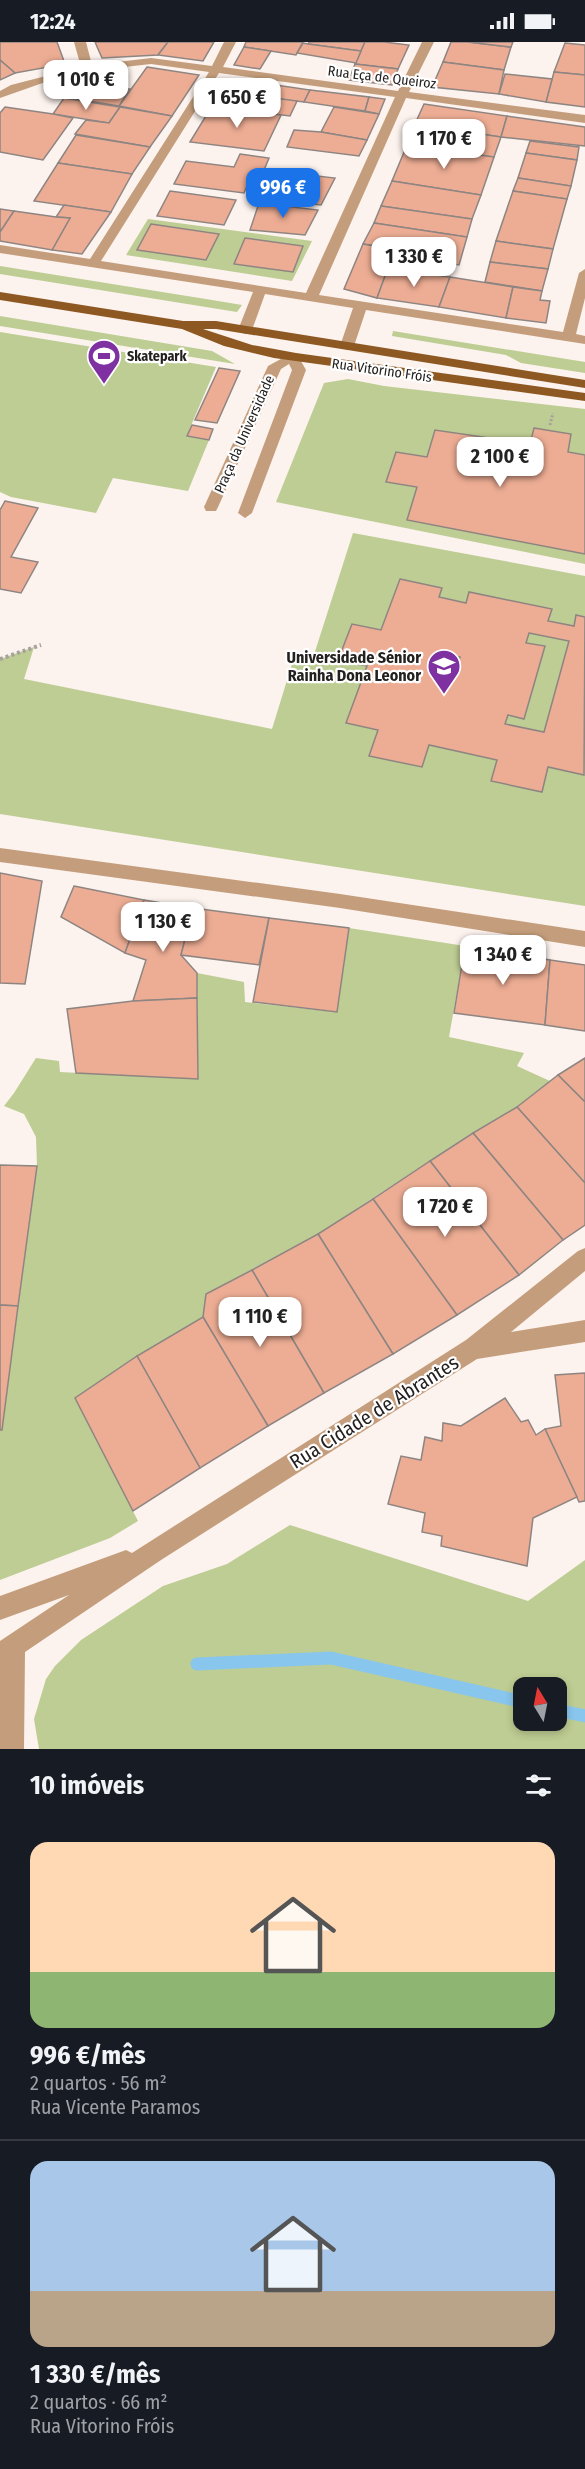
<!DOCTYPE html>
<html lang="pt">
<meta charset="utf-8">
<style>
:root{--surface:#171b24;--page:#20242c;--text:#f1f3f6;--muted:#9ea1a6;--line:#363941;--accent:#1a73e8}
body{margin:0;font-family:"Fira Sans Condensed",sans-serif;background:var(--page);color:var(--text);height:100vh;display:flex;flex-direction:column;font-size:22px;white-space:nowrap}
*{box-sizing:border-box;margin:0}
p{font-size:20px;color:var(--muted)}
.icon{flex:none;width:33px;height:33px;fill:none;stroke:currentColor;stroke-width:2;stroke-linecap:round;stroke-linejoin:round}
.map{position:relative;height:1707px;overflow:hidden}
.drawer{display:flex;flex-direction:column;background:var(--surface);flex:1}
.drawer>*{flex:none}
.needle{width:39px;rotate:350deg}
.tools{position:absolute;left:513px;top:1635px;display:grid;gap:12px}
.tools a{display:grid;place-items:center;width:54px;height:54px;border-radius:12px;background:var(--surface);box-shadow:0 3px 9px #0003;font-size:30px}
.price{position:absolute;translate:-50% -51px;padding:0 14px;border-radius:12px;background:#fff;color:#222;font-size:20px;line-height:39px;filter:drop-shadow(0 2px 3px #0008)}
.price::after{content:'';position:absolute;left:50%;top:36px;width:18px;height:14px;margin-left:-9px;background:inherit;clip-path:polygon(0 0,100% 0,50% 100%)}
.price.active{background:var(--accent);color:#fff}
ul{padding:0;list-style:none}
li{display:grid;align-content:center;gap:12px;height:318px;padding:0 30px}
li+li{border-top:2px solid var(--line)}
li span{display:grid;place-items:center;height:186px;border-radius:18px;color:#555}
li>.icon{margin-inline-start:auto}
span .icon{width:108px;height:108px;fill:#fffc;stroke-width:1}
li b{font-size:26px}
h2{display:flex;justify-content:space-between;align-items:center;height:72px;padding:0 30px;font-size:26px}
.status{display:flex;justify-content:space-between;align-items:center;height:42px;padding:0 30px;background:var(--surface);direction:ltr}
.status svg{height:16px;fill:currentColor}
.map>svg:first-child{display:block}
.green{fill:#becd93;fill-rule:evenodd}
.lines{fill:none;stroke-linecap:round;stroke-linejoin:round}
.stream{stroke:#89c6ed;stroke-width:13}
.building{fill:#edad94;stroke:#8e8582;stroke-width:1.5;fill-rule:evenodd}
.path-far1{stroke:#a7a09d;stroke-width:3;stroke-dasharray:2 2;stroke-linecap:butt}
.path{stroke:#a7a09d;stroke-width:4;stroke-dasharray:3 3;stroke-linecap:butt}
.minor{fill:#c49e7c;fill-rule:evenodd}
.major{fill:#8d5821;fill-rule:evenodd}
.labels{text-anchor:middle;stroke-width:4.5;stroke-linejoin:round;paint-order:stroke}
.far-street-label{font-size:14px;fill:#24201f;stroke:#fff}
.far-poi-label{font-size:14px;font-weight:bold;fill:#24201f;stroke:#fff;text-anchor:start}
.poi-label{font-size:16px;font-weight:bold;fill:#24201f;stroke:#fff;text-anchor:end}
.near-street-label{font-size:20px;fill:#24201f;stroke:#fff}
</style>
<div class="status"><b>12:24</b><svg viewBox="0 0 49 12"><path d="M0 12V9h3v3zM5 12V6h3v6zM10 12V3h3v9zM15 12V0h3v12zM26 1h20v11H26zM47 4h2v5h-2z"/></svg></div>
<div class="map">
<svg width="585" height="1707" viewBox="0 0 585 1707">
<rect width="100%" height="100%" fill="#fcf2ee"/>
<g class="green">
<polygon points="148,177 312,199 292,239 126,213"/>
<polygon points="0,224 212,258 242,263 237,270 0,232"/>
<polygon points="0,274 212,309 235,322 0,284"/>
<polygon points="393,289 585,320 585,331 521,321 506,313 392,294"/>
<polygon points="0,290 216,325 187,393 209,398 188,449 113,436 96,471 11,455 0,450"/>
<polygon points="348,337 384,344 585,367 585,522 276,460 324,341"/>
<polygon points="353,491 585,534 585,864 0,772 0,617 34,605 24,637 272,687 292,622 311,622"/>
<polygon points="349,886 465,904 449,995 524,1011 517,1024 550,1039 517,1065 472,1091 318,1192 206,1252 203,1275 137,1314 75,1356 138,1479 110,1496 0,1538 0,1388 2,1387 37,1124 36,1095 24,1072 4,1064 14,1051 36,1016 59,1019 60,1030 198,1037 197,931 244,940 245,960 336,970"/>
<path d="M290,1483L528,1559L585,1518V1707H39L34,1677L46,1637L55,1624L81,1598L163,1544L227,1522ZM524,1646H556V1678H524Z"/>
</g>
<g class="lines">
<g class="stream">
<polyline points="197,1622 331,1616 524,1660"/>
<polyline points="556,1668 585,1674"/>
</g>
</g>
<g class="building">
<polygon points="0,0 57,0 65,22 15,31 0,18"/>
<polygon points="95,0 168,0 158,13 102,16"/>
<polygon points="168,0 214,0 203,19 158,13"/>
<polygon points="246,0 303,0 296,13 244,5"/>
<polygon points="309,0 365,0 361,9 308,2"/>
<polygon points="365,0 384,0 409,3 398,27 355,22"/>
<polygon points="451,0 468,0 511,5 504,28 443,20"/>
<polygon points="468,0 513,0 511,5"/>
<polygon points="303,1 308,2 361,9 356,21 297,11"/>
<polygon points="565,1 585,3 585,33 554,30"/>
<polygon points="244,5 271,9 260,27 234,23"/>
<polygon points="0,18 15,31 0,38"/>
<polygon points="443,20 504,28 499,52 432,45"/>
<polygon points="355,22 398,27 392,43 349,38"/>
<polygon points="147,25 199,33 172,74 119,64"/>
<polygon points="554,30 585,33 585,65 546,60"/>
<polygon points="505,32 552,37 546,60 499,52"/>
<polygon points="228,38 269,42 261,55 221,49"/>
<polygon points="75,39 130,47 119,64 64,55"/>
<polygon points="269,42 310,48 304,60 261,55"/>
<polygon points="310,48 369,55 365,69 304,60"/>
<polygon points="221,49 297,59 290,74 212,64"/>
<polygon points="369,55 385,57 379,72 365,69"/>
<polygon points="64,56 120,65 109,81 53,72"/>
<polygon points="424,62 507,74 501,95 415,82"/>
<polygon points="212,64 281,73 264,109 190,100"/>
<polygon points="5,65 53,72 73,76 43,118 0,110 0,71"/>
<polygon points="120,65 172,74 150,105 75,92 86,78 109,81"/>
<polygon points="334,65 379,72 367,98 321,90"/>
<polygon points="507,74 585,85 585,104 501,95"/>
<polygon points="415,82 501,95 494,115 407,103"/>
<polygon points="294,88 321,90 367,98 359,114 287,105"/>
<polygon points="76,93 150,105 132,132 58,121"/>
<polygon points="530,99 579,105 577,118 526,111"/>
<polygon points="407,103 494,115 481,153 392,139"/>
<polygon points="526,111 577,118 571,144 518,136"/>
<polygon points="240,112 269,116 264,128 253,129 244,151 174,142 186,119 234,125"/>
<polygon points="58,121 132,132 111,170 34,159"/>
<polygon points="274,129 335,136 321,163 264,157"/>
<polygon points="518,136 571,144 567,157 513,149"/>
<polygon points="392,139 481,153 472,177 381,164"/>
<polygon points="170,149 236,158 224,183 157,174"/>
<polygon points="513,149 567,157 553,207 496,199"/>
<polygon points="259,161 318,168 305,193 250,188"/>
<polygon points="64,163 111,170 82,212 52,208 70,176 56,175"/>
<polygon points="381,164 472,177 467,195 374,181"/>
<polygon points="0,167 14,169 0,190"/>
<polygon points="14,169 56,175 70,176 52,208 0,199 0,190"/>
<polygon points="374,181 467,195 459,223 412,216 415,209 363,202"/>
<polygon points="151,182 219,192 206,218 137,208"/>
<polygon points="245,196 303,204 293,230 234,222"/>
<polygon points="496,199 553,207 548,227 490,220"/>
<polygon points="363,202 395,208 377,256 344,247"/>
<polygon points="490,220 548,227 542,249 485,240"/>
<polygon points="388,226 450,235 439,265 377,256"/>
<polygon points="450,235 513,245 506,276 439,265"/>
<polygon points="513,245 542,249 540,258 550,259 546,281 506,276"/>
<polygon points="219,326 240,329 217,381 195,378"/>
<polygon points="192,383 213,387 209,398 187,394"/>
<polygon points="534,386 571,392 568,410 585,413 585,512 407,478 417,445 386,440 396,410 427,415 435,388 530,402"/>
<polygon points="5,459 38,466 11,515 38,520 21,551 0,547 0,468"/>
<path d="M400,537L442,546L439,555L466,561L469,550L552,567L548,579L574,584L576,573L585,575L584,733L548,725L542,750L491,739L497,718L429,703L422,725L369,714L378,688L346,681L367,624L338,618L352,582L381,588ZM529,591L569,599L544,690L505,682L508,673L524,677L545,604L526,601ZM436,610L460,615L454,633L431,628Z"/>
<polygon points="0,831 42,839 25,942 0,941"/>
<polygon points="74,844 144,858 125,911 61,875"/>
<polygon points="144,858 193,866 181,913 197,931 197,956 133,959 146,918 125,911"/>
<polygon points="193,866 269,876 259,923 181,913"/>
<polygon points="269,876 349,886 337,970 253,960"/>
<polygon points="465,904 550,918 545,983 454,971"/>
<polygon points="550,918 585,923 585,989 545,983"/>
<polygon points="197,956 198,1037 76,1031 67,967 133,959"/>
<polygon points="585,1016 585,1060 558,1033"/>
<polygon points="558,1033 585,1060 585,1141 517,1065"/>
<polygon points="517,1065 585,1141 585,1183 563,1198 473,1091"/>
<polygon points="473,1091 563,1198 519,1233 430,1119"/>
<polygon points="430,1119 519,1233 457,1273 373,1157"/>
<polygon points="0,1123 37,1124 18,1264 0,1263"/>
<polygon points="373,1157 457,1273 393,1312 318,1192"/>
<polygon points="318,1192 393,1312 324,1351 252,1228"/>
<polygon points="252,1228 324,1351 268,1384 203,1275 206,1252"/>
<polygon points="0,1263 18,1264 2,1388 0,1388"/>
<polygon points="203,1275 268,1384 200,1426 137,1314"/>
<polygon points="137,1314 200,1426 133,1469 75,1356"/>
<polygon points="585,1331 585,1459 579,1460 545,1387 561,1384 555,1333"/>
<polygon points="505,1356 521,1380 528,1378 536,1393 545,1387 577,1455 533,1476 527,1524 441,1504 442,1494 422,1490 425,1471 388,1462 401,1414 421,1418 425,1395 442,1399 443,1381 461,1384"/>
</g>
<g class="lines">
<polyline class="path-far1" points="550,383 553,371"/>
<polyline class="path" points="0,617 41,603"/>
<g class="minor">
<path d="M74,0H86L92,23L151,16L212,24L224,0H236L223,25L398,49L422,0H434L409,50L585,73V81L406,56L319,253L563,290L579,231L585,227V256L576,292L585,294V302L366,268L354,304L347,308L340,304L353,266L265,252L252,288L245,292L238,288L253,250L0,211V203L90,217L209,30L151,22L115,26L54,37L0,56V49L11,43L81,25ZM219,31L395,55L306,251L101,219Z"/>
<polygon points="292,311 297,312 306,328 252,471 245,476 238,471 292,328 289,322 281,327 218,465 216,469 206,469 204,465 268,324"/>
<polygon points="0,806 340,852 585,889 585,905 340,866 0,820"/>
<polygon points="585,1206 585,1229 511,1290 585,1278 585,1300 477,1317 161,1518 25,1610 24,1707 0,1707 0,1599 69,1553 0,1578 0,1554 126,1508 132,1511 466,1298 578,1209"/>
</g>
<polygon class="major" points="0,250 183,279 216,279 585,338 585,346 216,287 203,287 252,303 296,311 585,351 585,359 274,316 224,304 182,287 0,258"/>
</g>
<defs>
<g id="stadium-pin" transform="scale(1.725)"><path d="M0 17L-7.5 6A9.5 9.5 0 1 1 7.5 6Z" fill="#7f30a1" stroke="#fff"/><path d="M0-5a6.5 5 0 1 0 0 10a6.5 5 0 1 0 0-10ZM-3.5-1.8h7v3.6h-7Z" fill="#fff"/></g>
<g id="school-pin" transform="scale(1.725)"><path d="M0 17L-7.5 6A9.5 9.5 0 1 1 7.5 6Z" fill="#7f30a1" stroke="#fff"/><path d="M0-5L7-2L0 1L-7-2ZM-4 1L0 2.5L4 1V4Q0 6-4 4Z" fill="#fff"/></g>
</defs>
<g fill-rule="evenodd">
<use href="#stadium-pin" x="104" y="314"/>
<use href="#school-pin" x="444" y="624"/>
</g>
<g class="labels">
<g class="far-street-label">
<text transform="translate(382 35) rotate(7)" y="5">Rua Eça de Queiroz</text>
<text transform="translate(382 328) rotate(8)" y="5">Rua Vitorino Fróis</text>
<text transform="translate(244 392) rotate(-66)" y="5">Praça da Universidade</text>
</g>
<g class="far-poi-label">
<text x="127" y="319">Skatepark</text>
</g>
<g class="poi-label">
<text x="421" y="621">Universidade Sénior<tspan x="421" dy="18">Rainha Dona Leonor</tspan></text>
</g>
<g class="near-street-label">
<text transform="translate(374 1370) rotate(-32)" y="7">Rua Cidade de Abrantes</text>
</g>
</g>
</svg>
<div class="tools">
<a><svg class="needle" viewBox="-14 -14 28 28"><path d="M0-13l5 13h-10z" fill="#e53935"/><path d="M0 13l5-13h-10z" fill="#9ea1a6"/></svg></a>
</div>
<b class="price" style="left:86px;top:69px">1 010 €</b>
<b class="price" style="left:237px;top:87px">1 650 €</b>
<b class="price" style="left:444px;top:128px">1 170 €</b>
<b class="price active" style="left:283px;top:177px">996 €</b>
<b class="price" style="left:414px;top:246px">1 330 €</b>
<b class="price" style="left:500px;top:446px">2 100 €</b>
<b class="price" style="left:163px;top:911px">1 130 €</b>
<b class="price" style="left:503px;top:944px">1 340 €</b>
<b class="price" style="left:445px;top:1196px">1 720 €</b>
<b class="price" style="left:260px;top:1306px">1 110 €</b>
</div>
<section class="drawer">
<h2>10 imóveis<svg class="icon" aria-label="filters" viewBox="0 0 24 24"><path d="M4 7h16M4 17h16"/><circle cx="9" cy="7" r="2"/><circle cx="15" cy="17" r="2"/></svg></h2>
<ul>
<li><span style="background:linear-gradient(#ffd9b3 70%,#8fb573 0)"><svg class="icon" aria-label="home" viewBox="0 0 24 24"><path d="M3 11l9-7 9 7M6 9v11h12V9"/></svg></span><div><b>996 €/mês</b><p>2 quartos · 56 m²</p><p>Rua Vicente Paramos</p></div></li>
<li><span style="background:linear-gradient(#a9c7e8 70%,#b9a48a 0)"><svg class="icon" aria-label="home" viewBox="0 0 24 24"><path d="M3 11l9-7 9 7M6 9v11h12V9"/></svg></span><div><b>1 330 €/mês</b><p>2 quartos · 66 m²</p><p>Rua Vitorino Fróis</p></div></li>
</ul>
</section>
